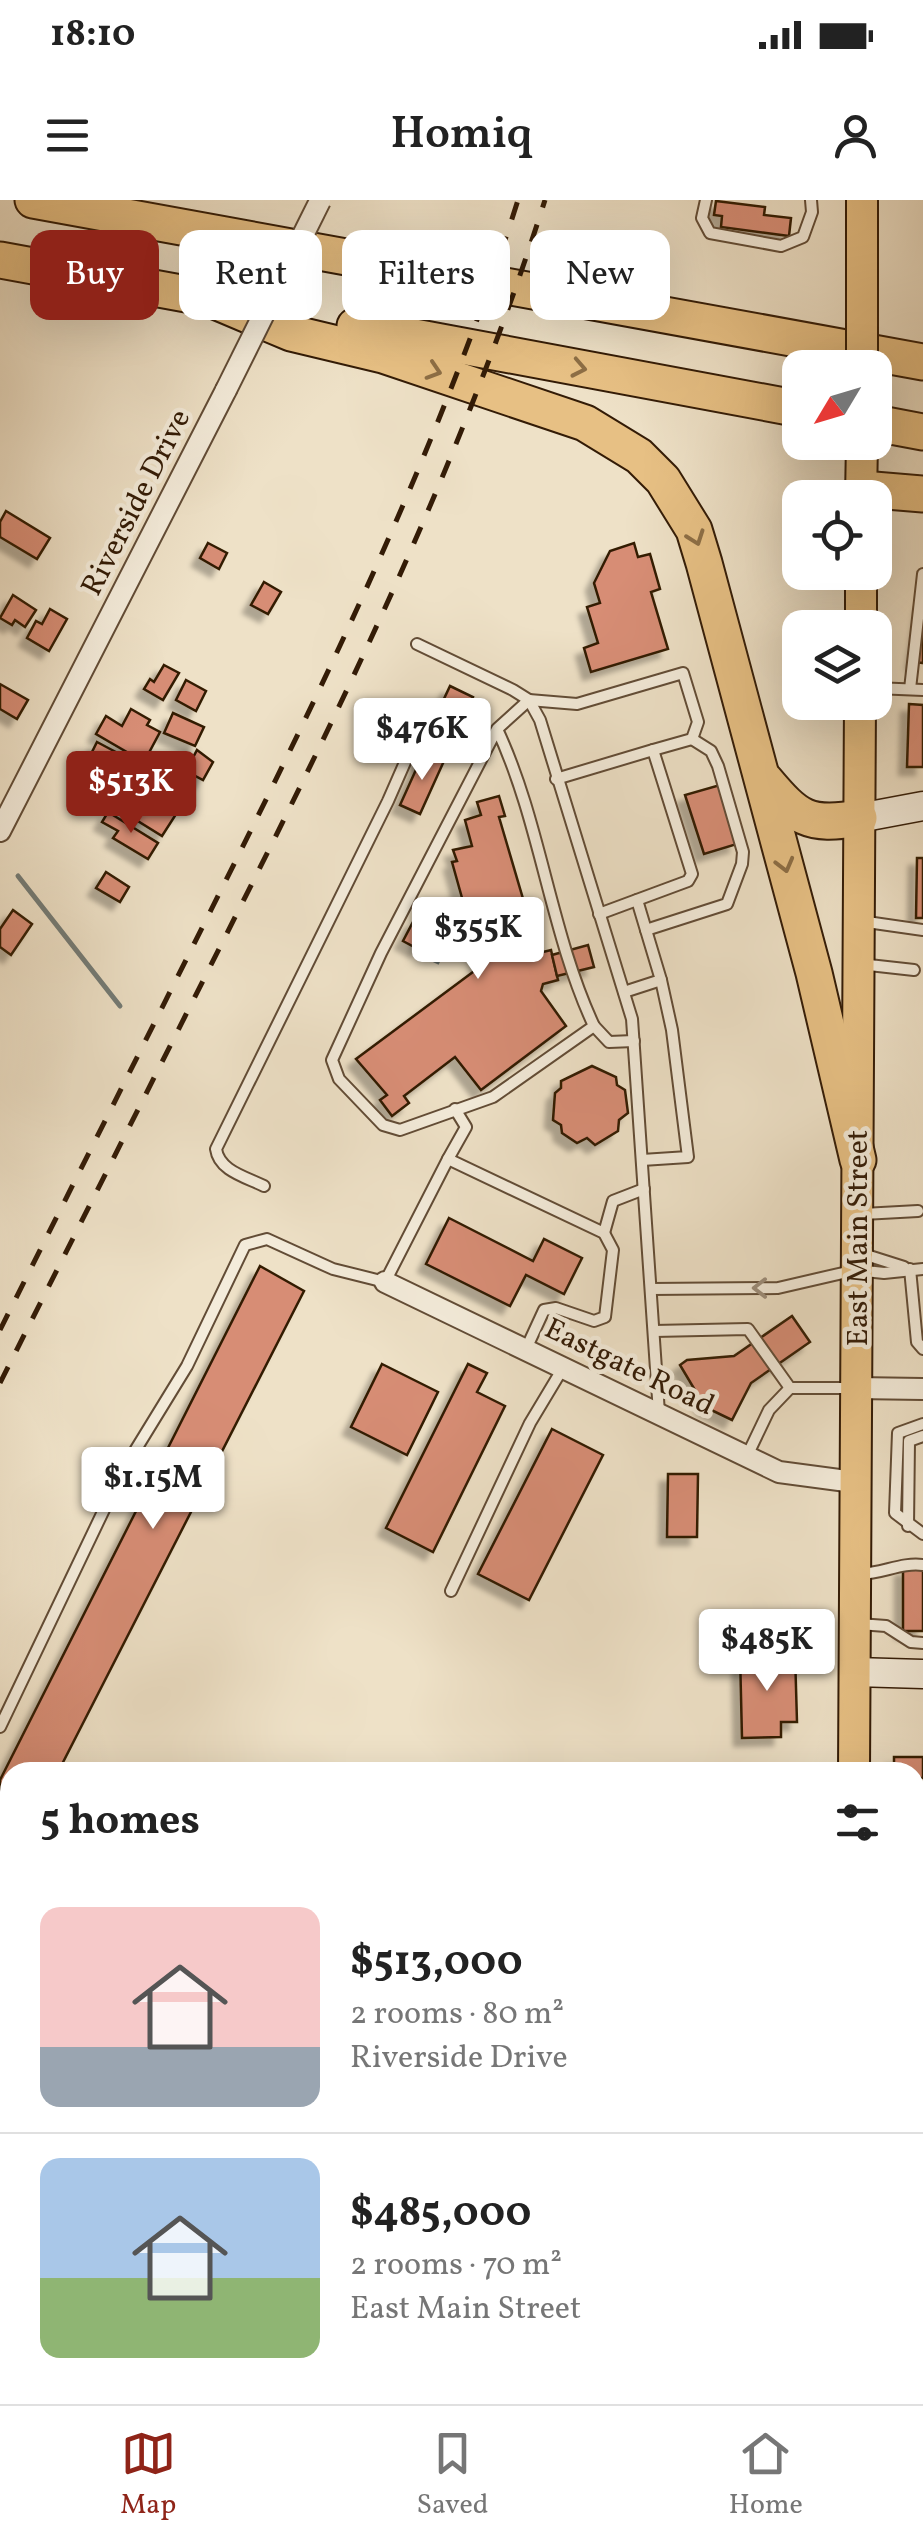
<!DOCTYPE html>
<meta charset="utf-8">
<style>
:root{--surface:#fff;--page:#f6f6f6;--text:#222;--muted:#767676;--line:#e0e0e0;--accent:#8f2418}
body{margin:0;font-family:Vollkorn,serif;background:var(--page);color:var(--text);height:100vh;display:flex;flex-direction:column;font-size:38px;white-space:nowrap}
*{box-sizing:border-box;margin:0}
p{font-size:32px;color:var(--muted)}
.icon{flex:none;width:55px;height:55px;fill:none;stroke:currentColor;stroke-width:2;stroke-linecap:round;stroke-linejoin:round}
.map{position:relative;flex:1;overflow:hidden}
.drawer{position:absolute;left:0px;top:1562px;width:925px;height:642px;display:flex;flex-direction:column;background:var(--surface);border-radius:30px 30px 0 0;box-shadow:0 10px 40px #0002}
.drawer>*{flex:none}
.hud{position:absolute;left:30px;top:30px;width:865px;height:90px;display:flex;gap:20px}
.needle{width:65px;rotate:232deg}
.controls{position:absolute;left:782px;top:150px;display:grid;gap:20px}
.controls a{display:grid;place-items:center;width:110px;height:110px;border-radius:20px;background:var(--surface);box-shadow:0 10px 40px #0002;font-size:50px}
.price{position:absolute;translate:-50% -85px;padding:0 22px;border-radius:10px;background:#fff;color:#222;font-size:32px;line-height:65px;filter:drop-shadow(0 2px 5px #0008)}
.price::after{content:'';position:absolute;left:50%;top:60px;width:30px;height:22px;margin-left:-15px;background:inherit;clip-path:polygon(0 0,100% 0,50% 100%)}
.price.on{background:var(--accent);color:#fff}
ul{padding:0;list-style:none}
li{display:flex;align-items:center;gap:30px;height:250px;padding:0 40px}
li+li{border-top:2px solid var(--line)}
li span{display:grid;place-items:center;flex:none;width:280px;height:200px;border-radius:20px;color:#555}
li>.icon{margin-inline-start:auto}
span .icon{width:120px;height:120px;fill:#fffc;stroke-width:1}
li b{font-size:42px}
h2{display:flex;justify-content:space-between;align-items:center;height:120px;padding:0 40px;font-size:42px}
.tag{padding:0 35px;border-radius:20px;background:var(--surface);box-shadow:0 10px 40px #0002;font-size:35px;line-height:90px}
.tag.on{background:var(--accent);color:#fff}
.status{display:flex;justify-content:space-between;align-items:center;height:70px;padding:0 50px;background:var(--surface);direction:ltr}
.status svg{height:28px;fill:currentColor}
header{display:flex;justify-content:space-between;align-items:center;height:130px;padding:0 40px;background:var(--surface);font-size:45px;font-weight:600}
.tabs{display:flex;justify-content:space-around;align-items:center;height:140px;border-top:2px solid var(--line);background:var(--surface);font-size:28px;color:var(--muted)}
.tabs a{display:grid;justify-items:center;gap:5px}
.tabs .on{color:var(--accent)}
.map>svg:first-child{display:block}
.water{fill:#9ebbc0;stroke:#737b76;stroke-width:2.5}
.lines{fill:none;stroke-linecap:round;stroke-linejoin:round}
.stream{stroke:#737b76;stroke-width:5}
.building{fill:#d78d75;stroke:#331b06;stroke-width:2.5;filter:url(#shadow)}
.lane-casing{stroke:#624c36;stroke-width:14}
.street-casing{stroke:#624c36;stroke-width:24}
.secondary-casing{stroke:#331b06;stroke-width:31}
.primary-casing{stroke:#331b06;stroke-width:34}
.highway-casing{stroke:#331b06;stroke-width:39}
.lane{stroke:#f4ecdb;stroke-width:10}
.street{stroke:#f4ecdb;stroke-width:20}
.secondary{stroke:#f4ecdb;stroke-width:28}
.primary{stroke:#e7c084;stroke-width:30}
.highway{stroke:#e7c084;stroke-width:35}
.rail{stroke:#331b06;stroke-width:5;stroke-dasharray:18 18;stroke-linecap:butt}
.street-bridge-casing{stroke:#624c36;stroke-width:24;stroke-linecap:butt}
.primary-bridge-casing{stroke:#331b06;stroke-width:34;stroke-linecap:butt}
.street-bridge{stroke:#f4ecdb;stroke-width:20}
.primary-bridge{stroke:#e7c084;stroke-width:30}
.oneway{stroke:#8d6e45}
.oneway2{stroke:#9d8e7b}
.labels{text-anchor:middle;stroke-width:9;stroke-linejoin:round;paint-order:stroke}
.street-label{font-size:30px;fill:#331b06;stroke:#f4ecdb}
</style>
<div class="status"><b>18:10</b><svg viewBox="0 0 49 12"><path d="M0 12V9h3v3zM5 12V6h3v6zM10 12V3h3v9zM15 12V0h3v12zM26 1h20v11H26zM47 4h2v5h-2z"/></svg></div>
<header><svg class="icon" aria-label="menu" viewBox="0 0 24 24"><path d="M4 6h16M4 12h16M4 18h16"/></svg>Homiq<svg class="icon" aria-label="person" viewBox="0 0 24 24"><circle cx="12" cy="8" r="4"/><path d="M4 21q1-7 8-7t8 7"/></svg></header>
<div class="map">
<svg width="923" height="2204" viewBox="0 0 923 2204">
<defs>
<filter id="shadow"><feDropShadow dx="-8" dy="8" stdDeviation="2.5" flood-color="#0004"/></filter>
</defs>
<rect width="100%" height="100%" fill="#eee1c7"/>
<filter id="stains"><feTurbulence type="fractalNoise" baseFrequency=".002" numOctaves="4"/><feColorMatrix values="0 0 0 0 .2 0 0 0 0 .09 0 0 0 0 .02 0 0 0 .5 -.17"/></filter>
<radialGradient id="worn" r=".72"><stop offset=".6" stop-color="#630" stop-opacity="0"/><stop offset="1" stop-color="#630" stop-opacity=".3"/></radialGradient>
<polygon class="water" points="438,720 455,729 438,763 421,755"/>
<g class="lines">
<polyline class="stream" points="18,676 120,806"/>
</g>
<g class="building">
<polygon points="716,1 765,7 764,15 791,18 789,36 721,27 722,16 714,15"/>
<polygon points="6,311 50,338 37,359 0,337 0,322"/>
<polygon points="208,343 227,353 219,369 200,358"/>
<polygon points="634,343 638,357 650,354 660,389 651,392 668,449 591,472 584,448 598,443 587,407 600,403 594,383 610,351"/>
<polygon points="264,382 281,392 268,414 251,405"/>
<polygon points="13,395 36,410 25,427 15,420 12,425 0,418"/>
<polygon points="923,400 923,463 914,462"/>
<polygon points="50,409 67,419 49,451 27,438 36,421 42,424"/>
<polygon points="164,465 179,473 163,500 144,489 150,479 154,482"/>
<polygon points="186,480 206,491 196,511 176,500"/>
<polygon points="0,484 28,500 17,519 0,509"/>
<polygon points="450,486 473,497 444,559 421,548"/>
<polygon points="909,504 923,505 923,567 907,567"/>
<polygon points="131,509 150,520 147,525 160,532 144,562 96,534 106,516 122,526"/>
<polygon points="173,513 204,527 195,546 164,533"/>
<polygon points="97,542 127,558 118,576 88,560"/>
<polygon points="197,550 213,562 203,580 186,571"/>
<polygon points="424,552 444,561 420,614 400,605"/>
<polygon points="133,564 150,573 140,591 123,581"/>
<polygon points="152,583 170,595 167,600 180,608 162,636 125,613 133,601 138,604"/>
<polygon points="720,585 737,644 704,654 685,595"/>
<polygon points="499,596 505,616 499,617 539,753 551,750 558,780 543,784 541,791 566,826 481,890 455,857 404,896 409,903 392,916 380,900 387,895 356,859 481,766 452,662 457,661 453,650 472,646 465,620 481,615 477,602"/>
<polygon points="108,612 158,643 148,659 113,638 118,631 102,622"/>
<polygon points="917,658 923,658 923,718 916,718"/>
<polygon points="106,672 129,687 120,702 96,688"/>
<polygon points="13,710 32,724 11,755 0,747 0,729"/>
<polygon points="414,720 428,727 418,749 403,741"/>
<polygon points="588,745 594,767 557,776 552,755"/>
<polygon points="592,866 616,877 617,885 625,890 628,913 619,920 618,931 595,945 587,938 577,943 562,933 561,925 553,920 555,893 561,888 561,881"/>
<polygon points="449,1018 533,1061 544,1039 582,1058 564,1094 526,1075 510,1106 426,1064"/>
<polygon points="260,1066 304,1091 58,1572 10,1572 10,1657 0,1652 0,1580"/>
<polygon points="792,1116 810,1142 751,1183 732,1220 705,1207 680,1165 687,1160 734,1156"/>
<polygon points="382,1164 438,1192 407,1255 351,1227"/>
<polygon points="468,1164 487,1173 477,1192 505,1206 433,1352 386,1328"/>
<polygon points="552,1229 603,1255 529,1400 478,1374"/>
<polygon points="668,1274 698,1274 697,1337 667,1337"/>
<rect x="903" y="1368" width="20" height="63"/>
<polygon points="795,1453 797,1522 781,1522 781,1537 742,1538 740,1454"/>
<polygon points="894,1557 923,1557 923,1578 915,1578 915,1572 894,1572"/>
<polygon points="915,1656 923,1657 923,1685 915,1685"/>
<rect x="915" y="1745" width="8" height="70"/>
<polygon points="3,1822 10,1822 10,1838 4,1838"/>
</g>
<g class="lines">
<g class="lane-casing">
<g id="lane">
<polyline points="706,0 702,18 710,33 781,46 803,37 812,12 811,0"/>
<polyline points="417,444 513,490 529,500 540,520 632,819 659,1213"/>
<polyline points="875,488 923,490"/>
<polyline points="910,489 923,374"/>
<path d="M497,529C541,623 550,732 594,826L493,897L400,930L383,925L339,879L332,860L381,753L497,529L529,500L577,504L683,473L698,522L692,539L653,550"/>
<polyline points="556,579 653,550 692,674 688,681 599,714"/>
<polyline points="860,721 923,730"/>
<polyline points="646,730 727,704 742,664 743,652 718,566 711,551 692,539"/>
<polyline points="860,764 914,770"/>
<polyline points="624,792 661,780 637,700"/>
<polyline points="594,826 609,842 634,841"/>
<polyline points="455,909 466,927 448,959 604,1033 613,1050 605,1117 594,1121 556,1108 544,1110 526,1149"/>
<polyline points="642,960 688,957 672,830 661,780"/>
<path d="M264,986C246,977 219,971 216,949L388,601L420,528"/>
<polyline points="863,1014 918,1011"/>
<polyline points="604,1033 613,1001 644,989"/>
<polyline points="863,1054 904,1067"/>
<polyline points="910,1069 917,1142 923,1149"/>
<polyline points="651,1089 778,1088 856,1070 884,1073 923,1069"/>
<polyline points="654,1131 748,1129 790,1188"/>
<polyline points="923,1224 898,1233 895,1313 923,1334"/>
<polyline points="747,1256 769,1210 790,1188 855,1188"/>
<polyline points="908,1326 909,1241 923,1236"/>
<path d="M861,1374C883,1373 903,1362 923,1365"/>
<polyline points="451,1391 530,1223 563,1168"/>
<polyline points="859,1424 886,1426 911,1442 923,1443"/>
<polyline points="0,1527 122,1272 187,1166 245,1045 267,1039 333,1069 385,1082 448,959"/>
<polyline points="915,1648 923,1648"/>
<polyline points="915,1738 923,1738"/>
<polyline points="0,1812 10,1811"/>
<polyline points="0,2179 10,2177"/>
<polyline points="44,2195 44,2204"/>
<polyline points="61,2195 64,2204"/>
<polyline points="660,2204 660,2195"/>
<polyline points="709,2204 709,2195"/>
</g>
</g>
<g class="street-casing">
<g id="street">
<polyline points="0,631 226,190"/>
<polyline points="385,1082 779,1272 854,1282"/>
<polyline points="856,1188 923,1189"/>
</g>
</g>
<g class="secondary-casing">
<g id="secondary">
<polyline points="859,618 923,606"/>
<polyline points="855,1472 923,1474"/>
</g>
</g>
<g class="primary-casing">
<g id="primary">
<polyline points="862,0 862,79"/>
<polyline points="861,298 862,242"/>
<polyline points="861,428 861,372"/>
<polyline points="854,1572 860,502"/>
<polyline points="849,2204 849,2195"/>
</g>
</g>
<g class="highway-casing">
<g id="highway">
<polyline points="33,0 923,162"/>
<polyline points="0,60 230,102"/>
<polyline points="208,98 291,133 383,155 585,223 639,256 663,280 694,330 704,363 814,773 858,960"/>
<polyline points="355,126 800,209"/>
<polyline points="875,223 923,232"/>
<polyline points="862,289 923,294"/>
<path d="M765,580C797,618 808,627 859,618"/>
</g>
</g>
<use href="#lane" class="lane"/>
<use href="#street" class="street"/>
<use href="#secondary" class="secondary"/>
<use href="#primary" class="primary"/>
<use href="#highway" class="highway"/>
<g class="rail">
<path d="M0,1130C70,990 141,850 211,710C327,479 440,246 518,0"/>
<path d="M0,1183C74,1036 148,890 222,743C344,502 463,258 545,0"/>
</g>
<g class="street-bridge-casing">
<polyline id="street-bridge" points="226,190 320,1"/>
</g>
<g class="primary-bridge-casing">
<polyline id="primary-bridge" points="862,168 862,79"/>
</g>
<use href="#street-bridge" class="street-bridge"/>
<use href="#primary-bridge" class="primary-bridge"/>
</g>
<defs><path id="oneway-chevron" d="M-2-3.5L2.5 0L-2 3.5" fill="none" stroke-width="1.6" stroke-linecap="round" stroke-linejoin="round" transform="scale(2.5)"/></defs>
<g class="oneway">
<use href="#oneway-chevron" transform="translate(579 168) rotate(11)"/>
<use href="#oneway-chevron" transform="translate(434 171) rotate(18)"/>
<use href="#oneway-chevron" transform="translate(696 338) rotate(70)"/>
<use href="#oneway-chevron" transform="translate(785 665) rotate(75)"/>
</g>
<use class="oneway2" href="#oneway-chevron" transform="translate(760 1088) rotate(180)"/>
<g class="labels">
<g class="street-label">
<text transform="translate(135 302) rotate(-63)" y="10">Riverside Drive</text>
<text transform="translate(857 1038) rotate(-90)" y="10">East Main Street</text>
<text transform="translate(630 1166) rotate(26)" y="10">Eastgate Road</text>
</g>
</g>
<rect width="100%" height="100%" filter="url(#stains)"/>
<rect width="100%" height="100%" fill="url(#worn)"/>
</svg>
<div class="controls">
<a><svg class="needle" viewBox="-14 -14 28 28"><path d="M0-13l5 13h-10z" fill="#e53935"/><path d="M0 13l5-13h-10z" fill="#767676"/></svg></a>
<a><svg class="icon" aria-label="locate" viewBox="0 0 24 24"><circle cx="12" cy="12" r="6"/><path d="M12 2v4M12 18v4M2 12h4M18 12h4"/></svg></a>
<a><svg class="icon" aria-label="layers" viewBox="0 0 24 24"><path d="M12 4l9 5-9 5-9-5zM3 14l9 5 9-5"/></svg></a>
</div>
<b class="price" style="left:422px;top:583px">$476K</b>
<b class="price on" style="left:131px;top:636px">$513K</b>
<b class="price" style="left:478px;top:782px">$355K</b>
<b class="price" style="left:153px;top:1332px">$1.15M</b>
<b class="price" style="left:767px;top:1494px">$485K</b>
<div class="hud">
<a class="tag on">Buy</a>
<a class="tag">Rent</a>
<a class="tag">Filters</a>
<a class="tag">New</a>
</div>
<section class="drawer">
<h2>5 homes<svg class="icon" aria-label="filters" viewBox="0 0 24 24"><path d="M4 7h16M4 17h16"/><circle cx="9" cy="7" r="2"/><circle cx="15" cy="17" r="2"/></svg></h2>
<ul>
<li><span style="background:linear-gradient(#f6c9c9 70%,#9aa5b1 0)"><svg class="icon" aria-label="home" viewBox="0 0 24 24"><path d="M3 11l9-7 9 7M6 9v11h12V9"/></svg></span><div><b>$513,000</b><p>2 rooms · 80 m²</p><p>Riverside Drive</p></div></li>
<li><span style="background:linear-gradient(#a9c7e8 60%,#8fb573 0)"><svg class="icon" aria-label="home" viewBox="0 0 24 24"><path d="M3 11l9-7 9 7M6 9v11h12V9"/></svg></span><div><b>$485,000</b><p>2 rooms · 70 m²</p><p>East Main Street</p></div></li>
</ul>
</section>
</div>
<nav class="tabs">
<a class="on"><svg class="icon" aria-label="map" viewBox="0 0 24 24"><path d="M3 6l6-2 6 2 6-2v14l-6 2-6-2-6 2zM9 4v14M15 6v14"/></svg>Map</a>
<a><svg class="icon" aria-label="saved" viewBox="0 0 24 24"><path d="M7 4h10v16l-5-4-5 4z"/></svg>Saved</a>
<a><svg class="icon" aria-label="home" viewBox="0 0 24 24"><path d="M3 11l9-7 9 7M6 9v11h12V9"/></svg>Home</a>
</nav>
